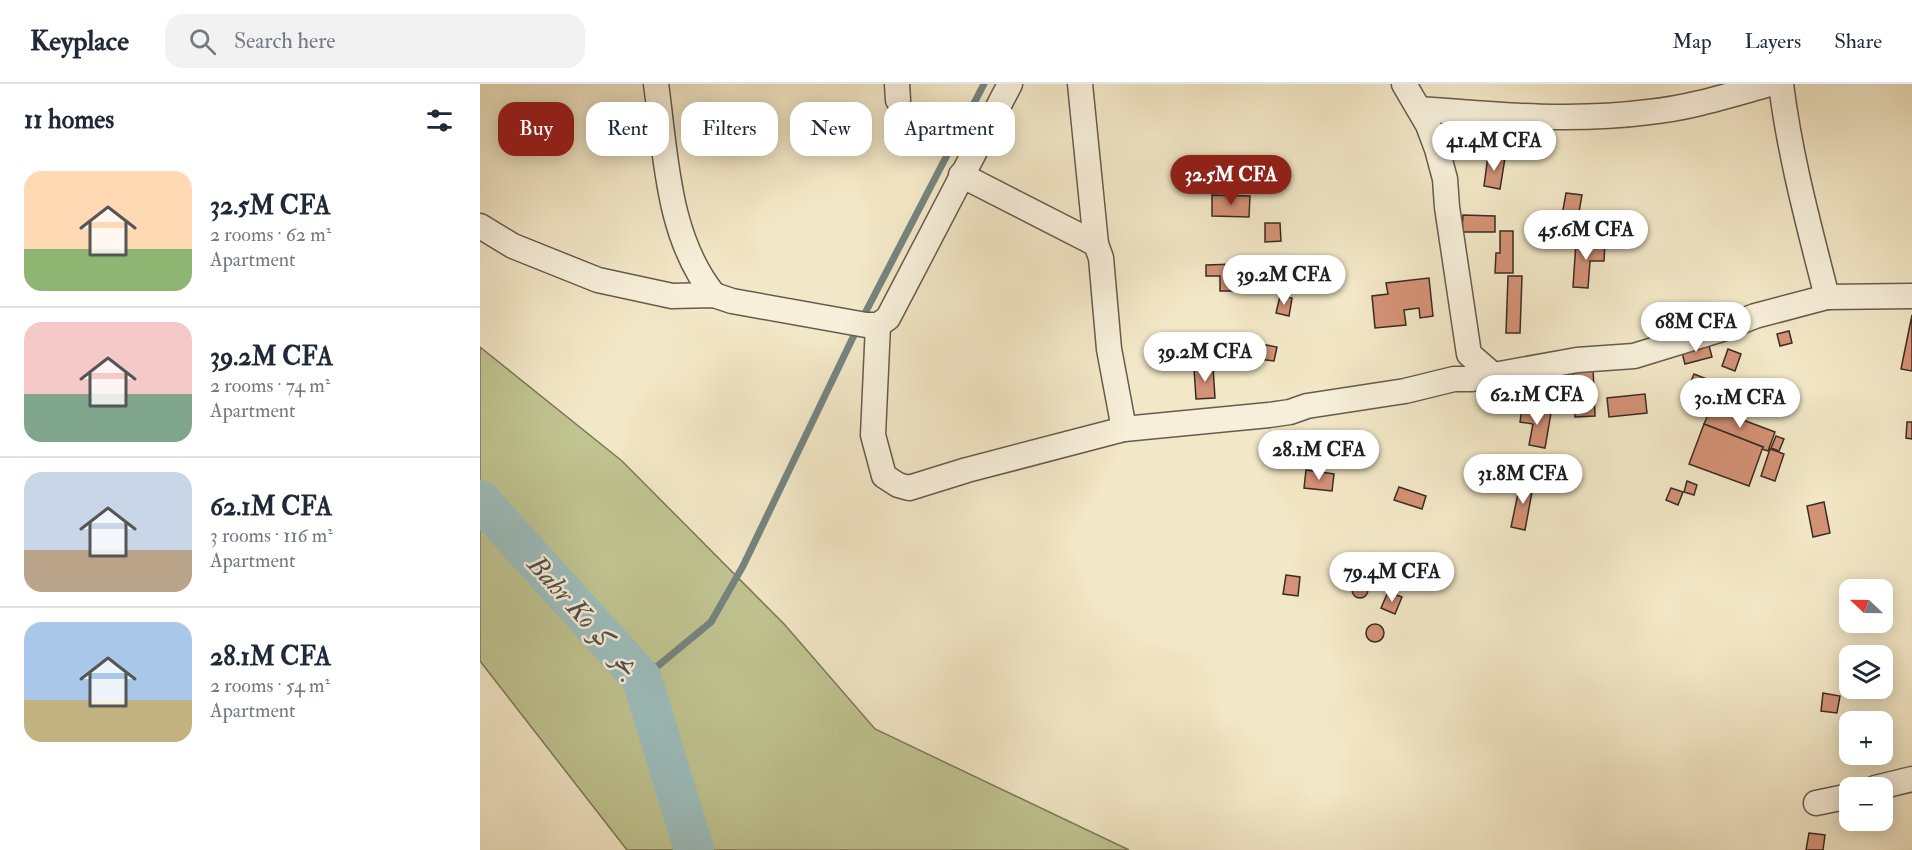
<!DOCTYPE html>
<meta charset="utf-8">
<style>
:root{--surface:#fff;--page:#f2f2f3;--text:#1f2937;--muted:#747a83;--line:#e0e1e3;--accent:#8f2418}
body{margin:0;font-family:"IM FELL Double Pica",Amiri,serif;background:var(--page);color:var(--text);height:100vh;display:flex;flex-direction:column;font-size:22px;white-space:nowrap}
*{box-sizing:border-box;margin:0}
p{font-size:20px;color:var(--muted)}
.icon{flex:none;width:33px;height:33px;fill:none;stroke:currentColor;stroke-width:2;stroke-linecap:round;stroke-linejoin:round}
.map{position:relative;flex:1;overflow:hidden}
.details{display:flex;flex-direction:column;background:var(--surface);width:480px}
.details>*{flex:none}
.hud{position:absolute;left:18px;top:18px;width:570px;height:54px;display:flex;gap:12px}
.needle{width:39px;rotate:292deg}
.tools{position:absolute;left:1359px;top:495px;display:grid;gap:12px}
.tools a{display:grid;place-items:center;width:54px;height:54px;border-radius:12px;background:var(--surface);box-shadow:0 3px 15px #0003;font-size:30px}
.price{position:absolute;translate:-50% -51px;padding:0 14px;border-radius:21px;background:#fff;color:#222;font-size:20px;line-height:39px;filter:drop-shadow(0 2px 3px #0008)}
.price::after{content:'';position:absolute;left:50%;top:36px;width:18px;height:14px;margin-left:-9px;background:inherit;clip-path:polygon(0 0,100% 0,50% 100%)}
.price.selected{background:var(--accent);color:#fff}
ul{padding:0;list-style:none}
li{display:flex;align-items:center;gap:18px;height:150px;padding:0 24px}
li+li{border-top:2px solid var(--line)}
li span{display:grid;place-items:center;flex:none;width:168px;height:120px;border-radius:18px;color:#555}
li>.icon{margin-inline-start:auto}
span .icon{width:72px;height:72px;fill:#fffc;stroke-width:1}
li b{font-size:26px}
h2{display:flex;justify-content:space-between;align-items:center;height:72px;padding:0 24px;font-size:26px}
.tag{padding:0 21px;border-radius:18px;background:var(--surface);box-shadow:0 3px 15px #0003;font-size:21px;line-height:54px}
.tag.selected{background:var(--accent);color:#fff}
header{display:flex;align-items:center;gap:36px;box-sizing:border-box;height:84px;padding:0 30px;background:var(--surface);border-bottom:2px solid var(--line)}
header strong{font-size:28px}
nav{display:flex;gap:33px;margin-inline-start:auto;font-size:21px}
.search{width:420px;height:54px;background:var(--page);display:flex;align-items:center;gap:15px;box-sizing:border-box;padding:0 21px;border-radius:18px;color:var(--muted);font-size:22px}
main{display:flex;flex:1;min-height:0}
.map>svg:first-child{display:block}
.green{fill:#c0c491;stroke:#7d785b;stroke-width:1.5}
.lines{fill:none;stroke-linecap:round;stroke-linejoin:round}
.stream{stroke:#758480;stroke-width:7}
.river{stroke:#9dbebd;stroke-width:40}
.building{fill:#d49276;stroke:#3a2c25;stroke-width:1.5}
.minor-casing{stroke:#685b4d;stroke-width:27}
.minor{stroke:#f7efda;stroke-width:24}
.labels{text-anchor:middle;stroke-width:5;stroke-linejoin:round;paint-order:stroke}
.water-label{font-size:27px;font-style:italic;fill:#53504b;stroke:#f7efda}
</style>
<header>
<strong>Keyplace</strong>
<div class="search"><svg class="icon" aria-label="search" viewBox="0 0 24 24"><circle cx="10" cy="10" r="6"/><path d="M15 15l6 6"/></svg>Search here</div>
<nav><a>Map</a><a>Layers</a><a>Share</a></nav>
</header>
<main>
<section class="details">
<h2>11 homes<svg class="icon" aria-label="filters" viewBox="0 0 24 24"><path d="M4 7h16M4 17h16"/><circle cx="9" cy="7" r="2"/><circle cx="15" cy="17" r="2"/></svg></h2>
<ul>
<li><span style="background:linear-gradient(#ffd9b3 65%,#8fb573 0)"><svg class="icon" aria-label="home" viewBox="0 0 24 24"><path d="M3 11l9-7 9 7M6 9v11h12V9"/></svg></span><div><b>32.5M CFA</b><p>2 rooms · 62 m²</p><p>Apartment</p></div></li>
<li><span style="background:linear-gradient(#f6c9c9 60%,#7fa58c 0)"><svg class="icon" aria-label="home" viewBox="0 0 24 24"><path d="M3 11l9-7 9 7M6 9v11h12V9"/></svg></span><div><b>39.2M CFA</b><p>2 rooms · 74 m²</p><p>Apartment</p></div></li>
<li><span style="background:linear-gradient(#c9d6e8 65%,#b9a48a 0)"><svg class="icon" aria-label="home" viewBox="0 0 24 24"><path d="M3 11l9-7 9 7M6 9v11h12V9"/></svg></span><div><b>62.1M CFA</b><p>3 rooms · 116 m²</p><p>Apartment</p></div></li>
<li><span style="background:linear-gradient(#a9c7e8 65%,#c2b280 0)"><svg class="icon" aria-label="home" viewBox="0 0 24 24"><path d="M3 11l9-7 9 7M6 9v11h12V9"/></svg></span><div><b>28.1M CFA</b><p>2 rooms · 54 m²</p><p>Apartment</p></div></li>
</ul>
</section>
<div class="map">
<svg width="1432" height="766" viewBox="0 0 1432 766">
<rect width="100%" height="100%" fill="#f2e7c6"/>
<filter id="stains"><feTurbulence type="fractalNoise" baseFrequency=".00333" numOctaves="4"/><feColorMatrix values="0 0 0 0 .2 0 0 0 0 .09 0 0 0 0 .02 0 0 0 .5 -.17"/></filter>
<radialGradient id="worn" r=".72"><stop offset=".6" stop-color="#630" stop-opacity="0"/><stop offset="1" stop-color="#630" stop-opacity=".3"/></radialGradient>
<polygon class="green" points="0,263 142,377 305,541 395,645 649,766 147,766 0,577"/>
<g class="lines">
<g class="stream">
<polyline points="382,235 504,0"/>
<polyline points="162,595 231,538 263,482 377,245"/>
</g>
<polyline class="river" points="0,416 162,595 214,766"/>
</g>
<g class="building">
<polygon points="1008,72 1025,74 1020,105 1004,102"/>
<polygon points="1086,109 1102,111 1094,156 1078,153"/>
<polygon points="732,111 770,112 769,133 732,132"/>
<polygon points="983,131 1015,132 1015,148 982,148"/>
<polygon points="785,139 800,139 801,157 785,158"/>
<polygon points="1020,147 1033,147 1033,189 1015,189 1016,169 1020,169"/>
<polygon points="1096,158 1125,159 1124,177 1110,177 1108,204 1093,203"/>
<polygon points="755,180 755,207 740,207 740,192 726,192 726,181"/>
<polygon points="805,184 819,187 814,209 800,206"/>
<polygon points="1028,192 1042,192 1040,249 1026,249"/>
<polygon points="949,194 953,232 940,234 939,224 924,226 926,241 895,244 892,212 908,210 906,199"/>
<polygon points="800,212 812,214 809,232 796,229"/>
<polygon points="1432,231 1432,287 1421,285"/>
<polygon points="1309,247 1312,259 1300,262 1297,250"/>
<polygon points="730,252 731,272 687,273 686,254"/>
<polygon points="1228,258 1232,273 1205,280 1201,265"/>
<polygon points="781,260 797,263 794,277 779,275"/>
<polygon points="1248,265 1261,270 1255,287 1242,282"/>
<polygon points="733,283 735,314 716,315 714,284"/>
<polygon points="1113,283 1115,332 1095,333 1093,284"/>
<polygon points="1214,290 1229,296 1223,310 1208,304"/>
<polygon points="1165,310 1167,329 1129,333 1127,314"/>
<polygon points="1042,324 1071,329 1065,364 1049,361 1053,340 1040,338"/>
<polygon points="1231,324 1295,348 1288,367 1282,365 1283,363 1224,340"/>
<polygon points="1427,338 1432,338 1432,355 1426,354"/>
<polygon points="1224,340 1283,363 1269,402 1209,380"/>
<polygon points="1296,352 1304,355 1299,367 1291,364"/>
<polygon points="1290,365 1304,370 1295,397 1281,392"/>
<polygon points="826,386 854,390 852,407 824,404"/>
<polygon points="1041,395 1054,397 1045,446 1031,443"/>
<polygon points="1207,397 1217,401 1214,411 1204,408"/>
<polygon points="919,403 946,412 942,425 914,416"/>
<polygon points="1191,404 1203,408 1198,421 1186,416"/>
<polygon points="1344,418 1350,449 1333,453 1327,422"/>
<polygon points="806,491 820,493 818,512 803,510"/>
<circle cx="880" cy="506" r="8"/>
<polygon points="908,508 922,513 915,530 901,524"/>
<circle cx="895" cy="549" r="9"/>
<polygon points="1343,609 1360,612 1357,629 1341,627"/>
<polygon points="1329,749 1345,751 1343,766 1326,766"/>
</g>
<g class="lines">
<g class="minor-casing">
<g id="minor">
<path d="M176,0C186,71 187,153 234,211"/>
<polyline points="417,0 418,16"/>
<polyline points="600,0 616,160 621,174 629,265 644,345"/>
<polyline points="924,0 948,41 957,65 965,95 967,123 989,270 1013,291"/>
<path d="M1301,0C1310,73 1329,142 1347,213L1432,212"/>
<path d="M940,25C1016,31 1092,38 1169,28C1210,24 1250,11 1290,0"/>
<polyline points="481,91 616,160"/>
<polyline points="0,142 33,162 118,196 192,212 234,211 252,217 386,241 398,241 408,234 530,0"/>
<polyline points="398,241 393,351 404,392 418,401 429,404 487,386 644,345 789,331 810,328 827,322 925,307 974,295 992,295 1097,276 1154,272 1242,245 1275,232 1347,213"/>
<polyline points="1395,704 1432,695"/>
<polyline points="1336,719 1370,712"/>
</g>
</g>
<use href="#minor" class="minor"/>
</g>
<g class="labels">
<g class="water-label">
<text transform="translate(104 532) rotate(48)" y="9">Bahr Ko بحر كو</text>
</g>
</g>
<rect width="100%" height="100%" filter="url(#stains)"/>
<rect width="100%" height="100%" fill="url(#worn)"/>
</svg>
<div class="tools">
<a><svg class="needle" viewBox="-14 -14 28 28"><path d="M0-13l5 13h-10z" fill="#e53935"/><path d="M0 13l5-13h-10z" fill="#747a83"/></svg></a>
<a><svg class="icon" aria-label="layers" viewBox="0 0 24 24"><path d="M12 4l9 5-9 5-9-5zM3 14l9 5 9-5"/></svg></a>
<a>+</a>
<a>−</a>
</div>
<b class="price" style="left:1014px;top:88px">41.4M CFA</b>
<b class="price selected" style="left:751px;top:122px">32.5M CFA</b>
<b class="price" style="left:1106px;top:177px">45.6M CFA</b>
<b class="price" style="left:804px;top:222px">39.2M CFA</b>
<b class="price" style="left:1216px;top:269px">68M CFA</b>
<b class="price" style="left:725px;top:299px">39.2M CFA</b>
<b class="price" style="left:1057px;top:342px">62.1M CFA</b>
<b class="price" style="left:1260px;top:345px">30.1M CFA</b>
<b class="price" style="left:839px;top:397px">28.1M CFA</b>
<b class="price" style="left:1043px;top:421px">31.8M CFA</b>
<b class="price" style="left:912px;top:519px">79.4M CFA</b>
<div class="hud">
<a class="tag selected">Buy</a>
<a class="tag">Rent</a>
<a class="tag">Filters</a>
<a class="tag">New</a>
<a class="tag">Apartment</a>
</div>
</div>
</main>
